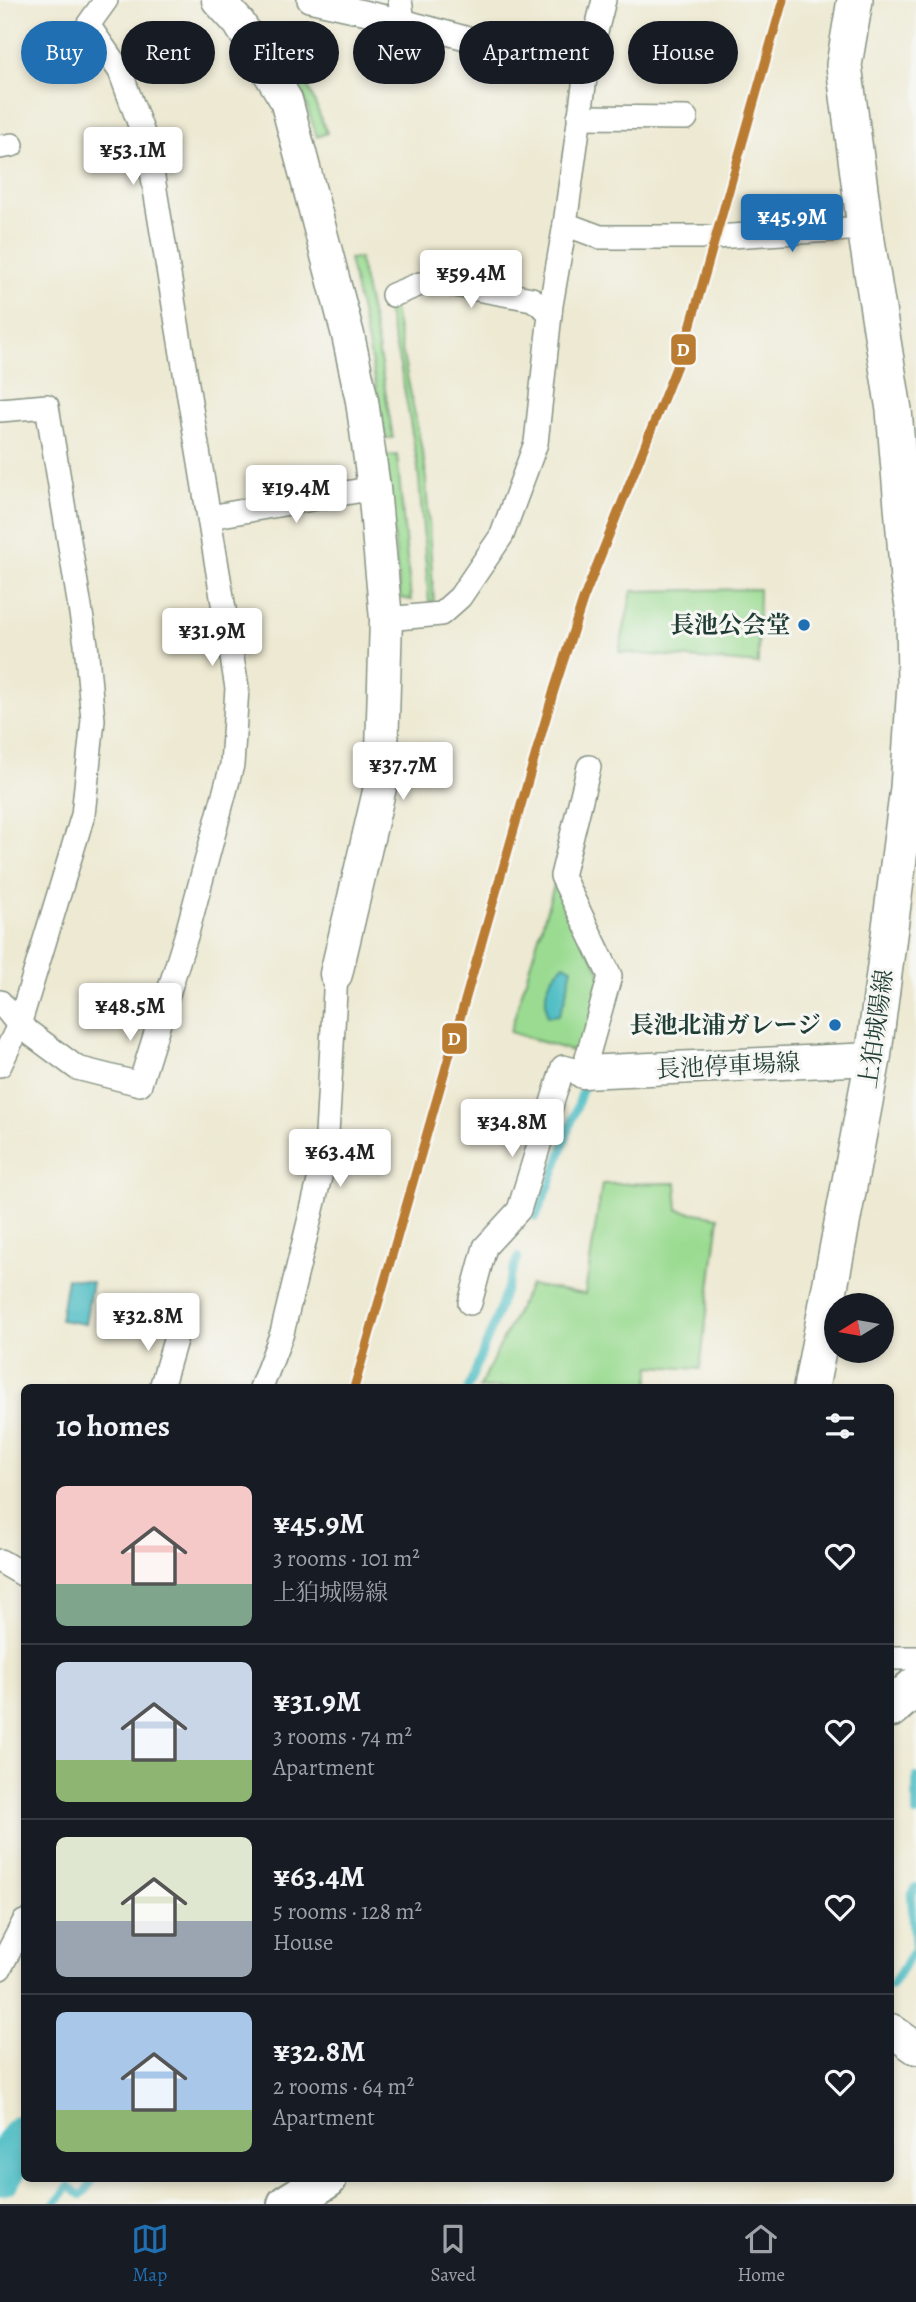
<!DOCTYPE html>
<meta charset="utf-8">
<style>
:root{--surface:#171b24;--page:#20242c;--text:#f1f3f6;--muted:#9ea1a6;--line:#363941;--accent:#1f6fb2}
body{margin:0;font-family:Alegreya,"Noto Serif JP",serif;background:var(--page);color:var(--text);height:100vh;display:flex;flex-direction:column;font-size:26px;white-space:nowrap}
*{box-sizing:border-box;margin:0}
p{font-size:23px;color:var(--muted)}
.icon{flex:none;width:38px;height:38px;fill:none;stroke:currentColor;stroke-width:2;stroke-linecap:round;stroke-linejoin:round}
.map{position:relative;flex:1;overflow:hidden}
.side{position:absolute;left:21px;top:1384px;width:873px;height:798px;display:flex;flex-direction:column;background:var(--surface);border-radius:10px;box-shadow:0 4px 10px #0003}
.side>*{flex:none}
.top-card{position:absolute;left:21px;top:21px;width:875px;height:63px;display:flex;gap:14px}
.needle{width:46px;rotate:259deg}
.tools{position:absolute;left:824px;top:1293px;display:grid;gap:14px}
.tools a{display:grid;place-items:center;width:70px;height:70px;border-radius:50%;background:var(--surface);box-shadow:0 4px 10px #0003;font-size:35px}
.price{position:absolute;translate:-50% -60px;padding:0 16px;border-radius:7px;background:#fff;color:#222;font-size:23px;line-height:46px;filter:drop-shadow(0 2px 4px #0008)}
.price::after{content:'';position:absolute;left:50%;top:42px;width:21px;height:16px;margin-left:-10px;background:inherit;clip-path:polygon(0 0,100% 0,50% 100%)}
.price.active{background:var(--accent);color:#fff}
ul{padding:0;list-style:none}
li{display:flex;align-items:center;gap:21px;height:175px;padding:0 35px}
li+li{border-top:2px solid var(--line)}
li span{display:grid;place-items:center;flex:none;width:196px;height:140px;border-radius:10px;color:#555}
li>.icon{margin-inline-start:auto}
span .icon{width:84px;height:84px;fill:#fffc;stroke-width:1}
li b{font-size:30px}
h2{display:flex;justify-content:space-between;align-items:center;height:84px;padding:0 35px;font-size:30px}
.tag{padding:0 24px;border-radius:32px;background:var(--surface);box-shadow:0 4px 10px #0003;font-size:24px;line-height:63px}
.tag.active{background:var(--accent);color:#fff}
.tabs{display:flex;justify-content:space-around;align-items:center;height:98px;border-top:2px solid var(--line);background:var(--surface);font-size:19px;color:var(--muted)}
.tabs a{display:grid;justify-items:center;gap:4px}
.tabs .active{color:var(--accent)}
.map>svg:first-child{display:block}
.green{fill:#9adb91;stroke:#5c8c62;stroke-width:2}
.water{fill:#50bec5;stroke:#387e7c;stroke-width:2}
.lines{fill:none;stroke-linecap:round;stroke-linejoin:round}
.stream{stroke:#50bec5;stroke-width:8}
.river{stroke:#50bec5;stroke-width:46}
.street-casing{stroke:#869383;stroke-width:26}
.secondary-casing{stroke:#869383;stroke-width:35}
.primary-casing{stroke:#869383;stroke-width:38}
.highway-casing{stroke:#869383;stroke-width:42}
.street{stroke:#fff;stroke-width:23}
.secondary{stroke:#fff;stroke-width:32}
.primary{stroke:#fff;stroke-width:35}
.highway{stroke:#fff;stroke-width:38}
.rail-1-casing{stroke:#f6f6f2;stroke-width:14}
.rail-1{stroke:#ba7c31;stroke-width:9}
.poi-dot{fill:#1f6fb2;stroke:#f6f6f2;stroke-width:2.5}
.labels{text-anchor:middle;stroke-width:6;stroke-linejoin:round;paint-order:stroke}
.poi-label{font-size:24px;font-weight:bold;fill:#1f3d34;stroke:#f6f6f2;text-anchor:end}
.street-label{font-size:24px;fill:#1f3d34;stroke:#f6f6f2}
.line-badge{stroke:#f6f6f2;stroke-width:2.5}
.badge-label{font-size:19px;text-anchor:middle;font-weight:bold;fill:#fff}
</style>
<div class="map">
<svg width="916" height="2204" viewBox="0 0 916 2204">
<rect width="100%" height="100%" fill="#f6f6f2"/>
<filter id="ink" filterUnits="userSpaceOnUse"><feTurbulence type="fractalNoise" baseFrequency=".0143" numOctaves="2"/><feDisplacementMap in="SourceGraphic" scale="14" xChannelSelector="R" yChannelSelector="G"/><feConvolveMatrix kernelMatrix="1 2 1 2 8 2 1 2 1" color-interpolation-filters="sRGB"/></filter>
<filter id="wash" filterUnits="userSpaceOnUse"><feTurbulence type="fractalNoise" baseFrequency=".00686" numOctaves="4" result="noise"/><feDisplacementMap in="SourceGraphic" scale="28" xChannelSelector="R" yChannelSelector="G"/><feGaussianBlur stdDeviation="1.57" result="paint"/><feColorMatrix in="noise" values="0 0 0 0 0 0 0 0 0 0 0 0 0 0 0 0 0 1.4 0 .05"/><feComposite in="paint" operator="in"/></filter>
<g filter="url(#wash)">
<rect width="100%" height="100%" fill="#ede9d2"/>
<g class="green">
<polygon points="292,56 310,91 327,133 317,137 303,95 284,62"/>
<polygon points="359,258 377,341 393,438 386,438 368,344 349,259"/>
<polygon points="393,305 425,466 434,602 429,602 418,467 401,370 386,306"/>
<polygon points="397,455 411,600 400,598 386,456"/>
<polygon points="759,589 758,664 619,652 632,591"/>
<polygon points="556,879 602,976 581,1054 510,1032"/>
<polygon points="676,1183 678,1210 719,1217 700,1369 651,1366 648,1388 479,1388 530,1285 585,1294 602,1184"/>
</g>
<g class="water">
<path d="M564,964L572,968L565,999L559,1015L547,1016C544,991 545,982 564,964Z"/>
<polygon points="67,1278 92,1282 85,1324 60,1320"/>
</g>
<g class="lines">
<g class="stream">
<polyline points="536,1217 551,1182 583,1089"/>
<polyline points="468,1388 491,1331 518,1257"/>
<polyline points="916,1777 916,1813"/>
<polyline points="891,1986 915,1949 911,1896 916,1887"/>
<polyline points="55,2204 69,2186 81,2196 94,2179"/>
</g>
<polyline class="river" points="0,2173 24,2137"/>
</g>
</g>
<g filter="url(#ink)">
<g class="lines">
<g class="street-casing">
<g id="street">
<polyline points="309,0 403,21"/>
<polyline points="400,0 403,21 586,71"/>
<polyline points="579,117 686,118"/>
<polyline points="0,147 12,145"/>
<polyline points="565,224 600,237 715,237 865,228"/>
<polyline points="393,295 420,284 444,283 532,299 550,312"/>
<polyline points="0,410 47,406 86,644 93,720 83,815 19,1025 0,1065"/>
<polyline points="210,517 374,488"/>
<polyline points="386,619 441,614 460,597 502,535 536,443 551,305 565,224 586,71 604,0"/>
<polyline points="0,1002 19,1025 77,1068 140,1084 187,933 232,765 237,688 148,147 120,71 88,25 106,0"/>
<polyline points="470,1303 485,1247 519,1210 563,1067 583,1072 610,976 562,876 589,767"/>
<polyline points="161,1388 178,1330"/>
<polyline points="261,1388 282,1333 326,1152 336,974"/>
<polyline points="0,1561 24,1575"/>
<polyline points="891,1658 916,1658"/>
<polyline points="0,1968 24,1922"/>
</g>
</g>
<g class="secondary-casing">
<g id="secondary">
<polyline points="218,0 239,23 286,100 348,335 362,401 374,488 386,619 381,783 336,974"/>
<polyline points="583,1072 873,1059"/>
<polyline points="891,2030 916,2048"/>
</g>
</g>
<g class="primary-casing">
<polyline id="primary" points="811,1388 873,1059 908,788 915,685 914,611 908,578 894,410 865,228 844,65 855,0"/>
</g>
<g class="highway-casing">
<g id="highway">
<polyline points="891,1708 916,1686"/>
<polyline points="287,2204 327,2179"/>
</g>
</g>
<use href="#street" class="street"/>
<use href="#secondary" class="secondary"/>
<use href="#primary" class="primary"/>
<use href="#highway" class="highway"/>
<g class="rail-1-casing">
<polyline id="rail-1" points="354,1388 554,690 583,600 685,345 783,0"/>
</g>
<use href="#rail-1" class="rail-1"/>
</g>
</g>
<g class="poi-dot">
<circle cx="804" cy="625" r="7"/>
<circle cx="835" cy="1025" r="7"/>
</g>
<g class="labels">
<g class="poi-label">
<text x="790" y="633">長池公会堂</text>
<text x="821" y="1033">長池北浦ガレージ</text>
</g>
<g class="street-label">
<text transform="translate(876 1029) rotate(-82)" y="8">上狛城陽線</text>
<text transform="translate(728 1066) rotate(-3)" y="8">長池停車場線</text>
</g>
</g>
<g class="line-badge">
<rect x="670" y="333" width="27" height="33" rx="7" fill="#ba7c31"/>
<rect x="441" y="1022" width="27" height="33" rx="7" fill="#ba7c31"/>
</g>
<g class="badge-label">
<text x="683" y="356">D</text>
<text x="454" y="1045">D</text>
</g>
</svg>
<div class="tools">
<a><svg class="needle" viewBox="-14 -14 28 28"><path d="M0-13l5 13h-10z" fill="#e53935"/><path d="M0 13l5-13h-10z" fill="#9ea1a6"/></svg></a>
</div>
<b class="price" style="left:133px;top:187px">¥53.1M</b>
<b class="price active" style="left:792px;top:254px">¥45.9M</b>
<b class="price" style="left:471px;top:310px">¥59.4M</b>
<b class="price" style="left:296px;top:525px">¥19.4M</b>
<b class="price" style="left:212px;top:668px">¥31.9M</b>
<b class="price" style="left:403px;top:802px">¥37.7M</b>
<b class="price" style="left:130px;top:1043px">¥48.5M</b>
<b class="price" style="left:512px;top:1159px">¥34.8M</b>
<b class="price" style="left:340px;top:1189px">¥63.4M</b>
<b class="price" style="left:148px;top:1353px">¥32.8M</b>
<div class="top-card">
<a class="tag active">Buy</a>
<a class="tag">Rent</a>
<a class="tag">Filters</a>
<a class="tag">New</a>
<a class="tag">Apartment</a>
<a class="tag">House</a>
</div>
<section class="side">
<h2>10 homes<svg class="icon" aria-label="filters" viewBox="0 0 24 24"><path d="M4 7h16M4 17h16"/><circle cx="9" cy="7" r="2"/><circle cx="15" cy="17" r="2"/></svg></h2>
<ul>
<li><span style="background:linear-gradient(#f6c9c9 70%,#7fa58c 0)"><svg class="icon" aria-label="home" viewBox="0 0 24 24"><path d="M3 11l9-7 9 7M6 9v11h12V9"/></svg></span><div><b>¥45.9M</b><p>3 rooms · 101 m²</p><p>上狛城陽線</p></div><svg class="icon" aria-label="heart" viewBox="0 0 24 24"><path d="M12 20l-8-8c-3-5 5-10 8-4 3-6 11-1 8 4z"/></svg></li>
<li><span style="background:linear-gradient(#c9d6e8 70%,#8fb573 0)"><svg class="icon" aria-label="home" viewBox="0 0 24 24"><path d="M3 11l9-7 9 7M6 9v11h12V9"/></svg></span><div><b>¥31.9M</b><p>3 rooms · 74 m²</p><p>Apartment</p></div><svg class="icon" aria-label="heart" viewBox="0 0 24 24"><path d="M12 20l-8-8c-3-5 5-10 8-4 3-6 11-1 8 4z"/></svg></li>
<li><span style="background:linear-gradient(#dfe7d0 60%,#9aa5b1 0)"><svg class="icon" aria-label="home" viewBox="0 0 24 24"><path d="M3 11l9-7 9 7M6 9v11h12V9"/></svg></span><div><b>¥63.4M</b><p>5 rooms · 128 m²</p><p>House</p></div><svg class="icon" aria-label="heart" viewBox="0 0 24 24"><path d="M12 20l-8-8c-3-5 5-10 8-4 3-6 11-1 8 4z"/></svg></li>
<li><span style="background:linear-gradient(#a9c7e8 70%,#8fb573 0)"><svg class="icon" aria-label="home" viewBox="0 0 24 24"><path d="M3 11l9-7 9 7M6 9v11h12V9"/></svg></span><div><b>¥32.8M</b><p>2 rooms · 64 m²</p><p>Apartment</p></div><svg class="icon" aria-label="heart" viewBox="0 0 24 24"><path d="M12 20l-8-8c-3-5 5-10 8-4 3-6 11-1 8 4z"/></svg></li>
</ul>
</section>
</div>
<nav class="tabs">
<a class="active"><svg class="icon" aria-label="map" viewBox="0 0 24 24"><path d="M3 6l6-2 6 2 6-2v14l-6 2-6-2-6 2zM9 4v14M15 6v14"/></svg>Map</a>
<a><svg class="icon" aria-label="saved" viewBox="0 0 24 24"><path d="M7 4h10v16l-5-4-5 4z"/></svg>Saved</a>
<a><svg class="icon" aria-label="home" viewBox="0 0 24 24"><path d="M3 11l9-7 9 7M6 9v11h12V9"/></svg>Home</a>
</nav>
